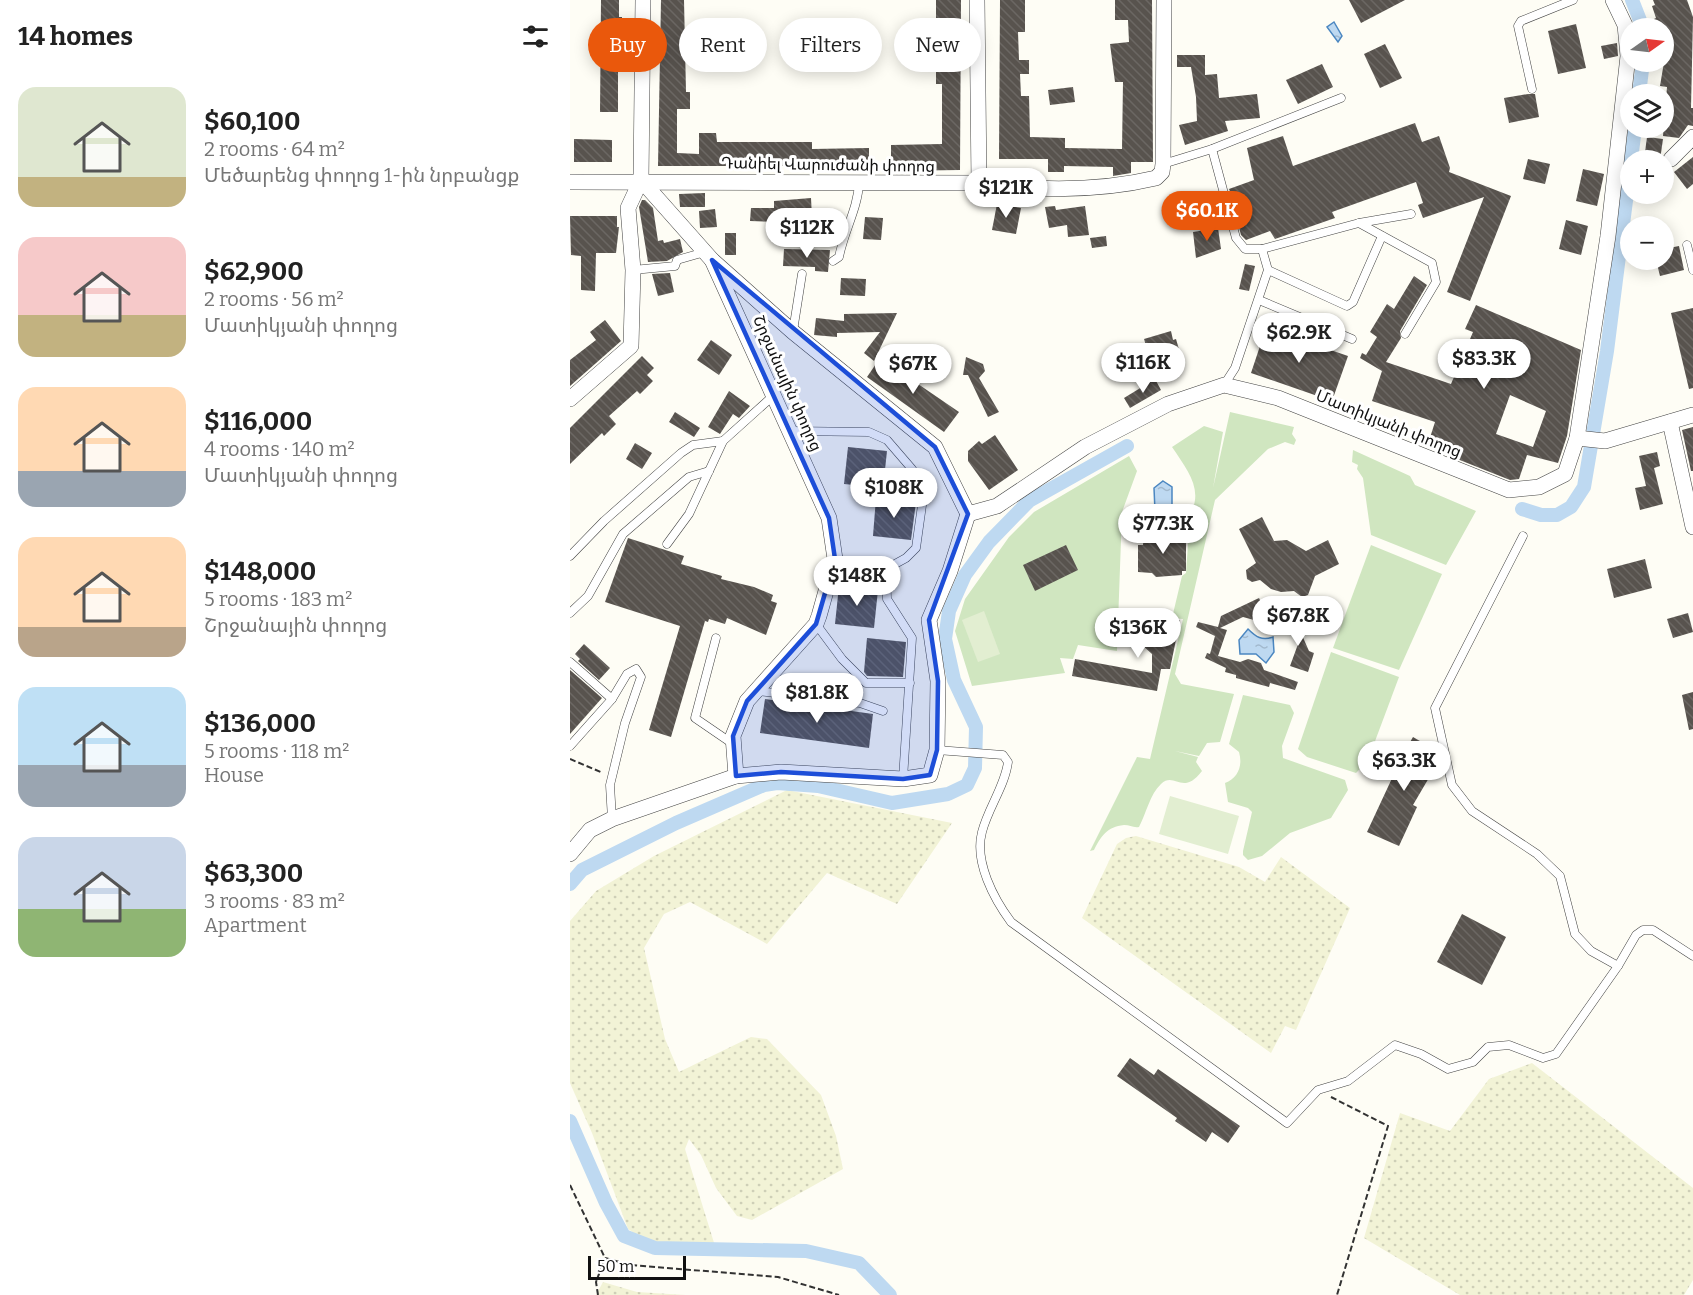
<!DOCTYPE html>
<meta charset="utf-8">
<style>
:root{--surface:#fff;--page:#f6f6f6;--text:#222;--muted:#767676;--accent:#ea580c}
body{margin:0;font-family:Bitter,"Noto Sans Armenian",serif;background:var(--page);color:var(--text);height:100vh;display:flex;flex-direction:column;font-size:22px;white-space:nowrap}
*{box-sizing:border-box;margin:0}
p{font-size:20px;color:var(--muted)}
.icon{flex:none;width:33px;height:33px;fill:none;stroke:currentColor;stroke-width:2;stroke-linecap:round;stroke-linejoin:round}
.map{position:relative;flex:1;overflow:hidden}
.details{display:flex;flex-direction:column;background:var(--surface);width:570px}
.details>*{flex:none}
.top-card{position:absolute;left:18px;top:18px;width:570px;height:54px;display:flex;gap:12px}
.needle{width:39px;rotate:76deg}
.controls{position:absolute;left:1050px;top:18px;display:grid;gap:12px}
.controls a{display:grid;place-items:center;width:54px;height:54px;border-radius:50%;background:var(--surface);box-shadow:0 3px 15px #0003;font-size:30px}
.scale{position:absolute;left:18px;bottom:15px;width:98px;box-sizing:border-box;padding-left:6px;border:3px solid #101010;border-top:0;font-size:16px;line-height:21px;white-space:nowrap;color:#101010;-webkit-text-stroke:4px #fff;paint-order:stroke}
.price{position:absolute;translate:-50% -51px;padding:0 14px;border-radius:21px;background:#fff;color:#222;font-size:20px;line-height:39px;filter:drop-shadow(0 2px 3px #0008)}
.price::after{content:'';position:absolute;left:50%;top:36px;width:18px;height:14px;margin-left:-9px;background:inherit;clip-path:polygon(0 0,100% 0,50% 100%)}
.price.selected{background:var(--accent);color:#fff}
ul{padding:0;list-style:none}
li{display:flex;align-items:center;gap:18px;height:150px;padding:0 18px}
li span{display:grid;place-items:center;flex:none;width:168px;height:120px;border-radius:18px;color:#555}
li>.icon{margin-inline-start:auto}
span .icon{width:72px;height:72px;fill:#fffc;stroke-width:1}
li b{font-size:26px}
h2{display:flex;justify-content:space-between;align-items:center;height:72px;padding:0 18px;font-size:26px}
.tag{padding:0 21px;border-radius:27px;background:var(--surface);box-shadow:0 3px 15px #0003;font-size:21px;line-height:54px}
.tag.selected{background:var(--accent);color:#fff}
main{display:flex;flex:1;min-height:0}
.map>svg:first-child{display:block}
.farmland{fill:url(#farmland-dots)}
.grass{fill:#d0e6c0}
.pitch{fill:#e2eed1}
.water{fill:url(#water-ripples);stroke:#4b87c1;stroke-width:1.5}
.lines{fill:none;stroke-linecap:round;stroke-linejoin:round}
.canal{stroke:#bed9f1;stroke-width:14}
.building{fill:url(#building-back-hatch);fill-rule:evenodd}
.service-casing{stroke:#434343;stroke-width:9}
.minor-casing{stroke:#434343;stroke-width:16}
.path{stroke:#323232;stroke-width:2;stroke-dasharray:6 3;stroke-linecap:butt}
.service{stroke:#fff;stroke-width:8}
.minor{stroke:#fff;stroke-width:15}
.marked{fill:#1d4ed8;fill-opacity:0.2;stroke:#1d4ed8;stroke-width:4.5;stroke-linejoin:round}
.labels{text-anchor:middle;stroke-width:6;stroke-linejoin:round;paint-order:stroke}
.street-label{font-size:16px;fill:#101010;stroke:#fff}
</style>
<main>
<section class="details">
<h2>14 homes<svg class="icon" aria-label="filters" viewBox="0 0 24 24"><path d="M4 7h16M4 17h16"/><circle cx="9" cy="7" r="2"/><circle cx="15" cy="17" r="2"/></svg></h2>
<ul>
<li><span style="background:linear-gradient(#dfe7d0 75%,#c2b280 0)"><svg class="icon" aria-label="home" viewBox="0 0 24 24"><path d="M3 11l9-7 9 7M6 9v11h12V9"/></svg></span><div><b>$60,100</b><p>2 rooms · 64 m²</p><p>Մեծարենց փողոց 1-ին նրբանցք</p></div></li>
<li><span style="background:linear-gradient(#f6c9c9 65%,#c2b280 0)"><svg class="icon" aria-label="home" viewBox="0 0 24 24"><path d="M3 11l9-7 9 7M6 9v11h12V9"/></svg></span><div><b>$62,900</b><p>2 rooms · 56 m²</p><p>Մատիկյանի փողոց</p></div></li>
<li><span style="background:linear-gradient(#ffd9b3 70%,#9aa5b1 0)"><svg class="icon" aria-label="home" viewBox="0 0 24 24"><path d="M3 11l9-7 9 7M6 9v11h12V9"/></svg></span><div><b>$116,000</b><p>4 rooms · 140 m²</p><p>Մատիկյանի փողոց</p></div></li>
<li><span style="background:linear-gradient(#ffd9b3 75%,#b9a48a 0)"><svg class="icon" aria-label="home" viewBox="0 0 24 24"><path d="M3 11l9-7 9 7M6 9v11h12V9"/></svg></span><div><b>$148,000</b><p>5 rooms · 183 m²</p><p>Շրջանային փողոց</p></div></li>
<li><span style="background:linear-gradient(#bfe0f5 65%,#9aa5b1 0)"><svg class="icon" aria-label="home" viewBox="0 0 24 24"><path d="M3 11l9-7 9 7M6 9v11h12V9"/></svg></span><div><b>$136,000</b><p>5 rooms · 118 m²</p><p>House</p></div></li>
<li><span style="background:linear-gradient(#c9d6e8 60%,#8fb573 0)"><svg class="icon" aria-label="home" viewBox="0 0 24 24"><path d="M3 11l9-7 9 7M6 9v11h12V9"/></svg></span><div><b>$63,300</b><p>3 rooms · 83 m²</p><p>Apartment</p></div></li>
</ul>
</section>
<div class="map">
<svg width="1123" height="1295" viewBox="0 0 1123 1295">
<defs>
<pattern id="farmland-dots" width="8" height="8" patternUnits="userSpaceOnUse" patternTransform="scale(1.5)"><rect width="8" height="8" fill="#f2f3d6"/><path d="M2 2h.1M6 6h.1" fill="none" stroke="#cecfb7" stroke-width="1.8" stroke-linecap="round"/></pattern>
<pattern id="water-ripples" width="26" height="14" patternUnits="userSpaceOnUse" patternTransform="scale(1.5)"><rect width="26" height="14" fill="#bed9f1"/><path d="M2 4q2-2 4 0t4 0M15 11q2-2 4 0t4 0" fill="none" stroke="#a2b9ce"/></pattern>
<pattern id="building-back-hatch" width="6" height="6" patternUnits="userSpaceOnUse" patternTransform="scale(1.5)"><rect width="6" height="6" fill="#58534e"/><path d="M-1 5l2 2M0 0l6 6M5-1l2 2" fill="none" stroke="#6b6763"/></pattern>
</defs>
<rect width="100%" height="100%" fill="#fefdf5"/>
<g class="farmland">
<polygon points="217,790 382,823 327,904 257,873 197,944 120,902 94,914 74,948 95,1039 109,1072 181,1037 197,1039 251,1095 266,1136 273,1169 182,1220 167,1216 146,1188 131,1155 119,1139 115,1149 145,1246 78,1242 58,1229 22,1133 0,1083 0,921 26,891 84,856"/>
<polygon points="566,836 669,867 695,882 711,857 780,908 726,1030 715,1026 701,1053 512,918 547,844 556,838"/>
<polygon points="962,1063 1123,1188 1123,1280 1114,1295 890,1295 794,1238 830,1113 880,1131 919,1079"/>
<polygon points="33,1282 67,1292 116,1295 26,1295"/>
</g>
<g class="grass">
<path d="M660,412L724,427L722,434L726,440L724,445L715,442L698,449L645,500L605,674L611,684L664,694L650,742L637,743L629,756L605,751L628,757L626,762L632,771C612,797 605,771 591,784C580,794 576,814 569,827C563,828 560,825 554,825C537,827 531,836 524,850L520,851L567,757L580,759L613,619L602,618L612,576L616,573L618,544L616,520C637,493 618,471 602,447L634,426L653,432L643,488Z"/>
<polygon points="783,450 840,476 845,485 906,511 876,565 801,535 793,478 787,469 788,465 782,462"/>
<polygon points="559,456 567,471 552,512 547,651 508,645 503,659 490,658 495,673 402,686 385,631 395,599 439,537 464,512"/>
<polygon points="801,545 872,574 829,670 763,648"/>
<polygon points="761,652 829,677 798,760 786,773 737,757 728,749"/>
<path d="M673,695L720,705L724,713L712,746L713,758L775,780L778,790L761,818L720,833L692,856L678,860L673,855V851L682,812L678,808L658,802L655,783C668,778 673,766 669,752L659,744Z"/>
</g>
<g class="pitch">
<polygon points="414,611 430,654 408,662 392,620"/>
<polygon points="600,796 669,816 658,854 589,834"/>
</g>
<g class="water">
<polygon points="764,22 772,36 768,42 757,27"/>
<polygon points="593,481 602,487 602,510 591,514 585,511 584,488"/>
<path d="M678,629C686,637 692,641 703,637L704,652L696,663L686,654H670L669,640Z"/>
</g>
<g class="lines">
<g class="canal">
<polyline points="1062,0 1073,28"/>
<polyline points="1069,94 1073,62"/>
<polyline points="1061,160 1065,128"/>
<polyline points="952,509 971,515 987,515 1001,507 1014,487 1037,351 1060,169"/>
<polyline points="0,884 12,870 106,823 194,785 207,783 248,786 322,803 378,794 397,785 405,768 406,727 384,680 375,639 379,611 395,575 419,542 459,501 557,446"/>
<polyline points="0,1121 36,1203 54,1236 85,1248 236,1251 289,1263 320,1295"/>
</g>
</g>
<g class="building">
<polygon points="31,0 49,0 49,17 52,17 52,44 48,44 48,112 30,112"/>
<polygon points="91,0 114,0 116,92 120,92 120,109 107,109 107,153 129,154 129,133 146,133 147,142 242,142 242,149 299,148 299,166 88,166"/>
<polygon points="366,0 391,0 390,170 321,171 321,145 372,144 372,84 366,84"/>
<polygon points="430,0 455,0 455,32 448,32 449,60 459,60 459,74 450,74 451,96 459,96 460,137 495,138 495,148 552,149 553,82 545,82 540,44 559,42 558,20 545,20 545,0 582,0 583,162 561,162 561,173 543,176 543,167 494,166 494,172 478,172 478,159 429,159"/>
<polygon points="779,0 835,0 791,23"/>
<polygon points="1083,0 1117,0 1123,17 1121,108 1123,108 1123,126 1118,125 1109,138 1093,136 1097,87 1090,86 1094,62 1094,28 1083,28 1082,20 1086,18 1082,6 1085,5"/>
<polygon points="1006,24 1016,68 988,74 978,31"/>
<polygon points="1047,43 1048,56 1034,59 1031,46"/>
<polygon points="815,44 832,78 810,88 794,54"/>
<polygon points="607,55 635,55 635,75 647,74 649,98 687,94 690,118 655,121 658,131 615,145 609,125 627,121 626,97 621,67 607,67"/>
<polygon points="752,64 763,87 728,104 716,80"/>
<polygon points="503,87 505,102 480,105 478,90"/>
<polygon points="958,94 965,94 969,117 939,123 934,98"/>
<polygon points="845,123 852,142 869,136 880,168 879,172 941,196 900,301 877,292 914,197 853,218 848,205 853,203 846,182 762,212 765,218 705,239 700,231 676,240 671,235 667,219 671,218 659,189 684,180 677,148 713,136 723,166"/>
<polygon points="1077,137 1093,139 1090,160 1074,160"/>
<polygon points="4,139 42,140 42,162 4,162"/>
<polygon points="1123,157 1123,184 1117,189 1104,172"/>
<polygon points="958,159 980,164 975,184 953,179"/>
<polygon points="1013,169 1034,174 1027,206 1006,201"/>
<polygon points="135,193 135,207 110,207 109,194"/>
<polygon points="241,198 242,217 219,218 219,227 208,227 208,222 180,221 181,208 204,208 204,201"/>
<polygon points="72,200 75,200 83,208 88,241 93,240 94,243 110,239 113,252 97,261 78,262 69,207"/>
<polygon points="427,204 451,208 446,234 422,230"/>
<polygon points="485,206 486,210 515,206 519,235 498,237 497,225 479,228 475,207"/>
<polygon points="145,209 147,227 130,228 129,211"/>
<polygon points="0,216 47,216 47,227 49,227 46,253 26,253 25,291 11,290 11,256 1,255"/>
<polygon points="295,217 313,218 311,240 293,239"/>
<polygon points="996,220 1018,226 1011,255 989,249"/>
<polygon points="648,228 651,249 626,258 623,232"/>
<rect x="155" y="233" width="11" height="22"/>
<polygon points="536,236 537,246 522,248 520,238"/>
<polygon points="1109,246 1114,270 1090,276 1086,260 1094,260 1094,249"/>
<polygon points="214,249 260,250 258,272 245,271 245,267 213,266"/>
<polygon points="675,264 685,266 679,291 669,289"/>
<polygon points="100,273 104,292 88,296 82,274"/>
<path d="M844,276L857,285L830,331L831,338L816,362L881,384L903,332L895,329L906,305L1011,350L997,436L988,463L957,455L949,479L940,480L857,447L865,422L802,401L812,371L790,358L792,353L796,355L807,337L800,332L817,304L824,309ZM940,395L976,411L963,447L926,434Z"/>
<polygon points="271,278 296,279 295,296 270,295"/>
<polygon points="1123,308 1123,388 1119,389 1101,313"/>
<polygon points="327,313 304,361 294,353 310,332 267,333 267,337 244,335 246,318 274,321 274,314"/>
<polygon points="35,320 51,341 0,386 0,360 26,340 20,332"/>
<polygon points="696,328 778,356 762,401 681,373"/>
<polygon points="601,331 603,340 606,339 612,360 583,369 574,339"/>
<polygon points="192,332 205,341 198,350 188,338"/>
<polygon points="141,340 162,355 149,375 127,360"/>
<polygon points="72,356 84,368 77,375 83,381 70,394 67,391 39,416 46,424 34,436 32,433 0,464 0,428"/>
<polygon points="396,357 413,364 415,371 409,378 429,412 418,417 398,375 393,375"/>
<polygon points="310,358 389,412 374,432 297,377"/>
<polygon points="585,379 591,390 560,408 554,398"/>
<polygon points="159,391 180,406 169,418 163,414 150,434 138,427"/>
<polygon points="105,412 130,428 124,437 99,422"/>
<polygon points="1123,427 1123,471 1121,471 1112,430"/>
<polygon points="425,435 448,470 419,490 398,461 398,451 409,441 412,444"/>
<polygon points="65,443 82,453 72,469 56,459"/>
<polygon points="278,447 317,451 313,488 274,484"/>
<polygon points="1087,452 1090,466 1084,468 1093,504 1070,510 1065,488 1076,486 1069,456"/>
<polygon points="306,498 346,502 341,540 303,536"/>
<polygon points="692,517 704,541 717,540 736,551 758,540 769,564 745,576 738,595 732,597 724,591 711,592 701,589 690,580 682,582 677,579 676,570 686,563 669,529"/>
<polygon points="586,530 597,531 597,535 616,536 616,571 612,571 612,575 586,577 582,573 568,572 568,545 573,545 574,535 585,535"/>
<polygon points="58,538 114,556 111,564 152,576 151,579 184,587 203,595 201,601 207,603 196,635 157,618 155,624 139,619 138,622 135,621 101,737 79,730 110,626 35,602"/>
<polygon points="496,545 508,570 465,591 453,565"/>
<polygon points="1075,559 1082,588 1044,598 1037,569"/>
<polygon points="269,586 308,590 304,628 265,624"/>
<polygon points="689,598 693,606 685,610 684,620 673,617 650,628 657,630 648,656 670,662 678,659 691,663 694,670 728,682 725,690 700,683 699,687 666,678 666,675 655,672 656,668 635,658 637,653 640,654 645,636 626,627 628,622 648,627 651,616"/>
<polygon points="1118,613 1123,632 1103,638 1097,619"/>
<polygon points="712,618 727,624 739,651 744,653 738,672 720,666 731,636 709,628"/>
<polygon points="573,620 610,620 600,669 591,669 587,691 502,676 505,659 582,673 582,654 572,645"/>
<polygon points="297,638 336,642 333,677 297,676 294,672"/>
<polygon points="14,644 40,668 29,680 8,661 10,659 5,654"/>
<polygon points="0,670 32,698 0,734"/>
<polygon points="1123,692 1123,729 1119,730 1112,695"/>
<polygon points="195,699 303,714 299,748 190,733"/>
<polygon points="843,737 869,752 870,759 843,805 847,807 829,846 797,832 824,774 822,773"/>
<polygon points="892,914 936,937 912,985 867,962"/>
<polygon points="560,1058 584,1075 588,1069 670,1126 658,1143 642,1132 636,1142 605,1121 607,1118 547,1076"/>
</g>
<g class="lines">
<g class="service-casing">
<g id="service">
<polyline points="962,89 948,26 951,21 1003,0"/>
<polyline points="642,149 666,238 675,249 692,249 789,223 841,214"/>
<polyline points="593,164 642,149 771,98"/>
<polyline points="789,223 862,263 866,282 835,334"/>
<polyline points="1117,245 1123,270"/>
<polyline points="692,249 698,270 777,306 783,302 812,236"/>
<path d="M263,261L269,257C274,231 288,208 289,183"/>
<polyline points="63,270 105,266 107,260 135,252"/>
<polyline points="689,300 782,339"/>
<polyline points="223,331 232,274"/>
<polyline points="654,385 665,368 698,270"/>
<polyline points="220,431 299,432 317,440 342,469 354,491 346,548 336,558 316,569 265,559"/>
<polyline points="953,536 865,708 882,785 902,811 967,854 990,876 1005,934 1021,951 1048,966"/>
<polyline points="97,544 119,514 153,441"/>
<polyline points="0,556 34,521 111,453 123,445 153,441 204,395"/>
<polyline points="316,569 317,599 342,638 333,779"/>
<polyline points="0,613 18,596 53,534 119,477 139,471"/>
<polyline points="246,624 272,659 296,683 340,683"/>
<polyline points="146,638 125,718 163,744"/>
<polyline points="0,662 42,699"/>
<polyline points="188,691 290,703 313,711"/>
<polyline points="0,746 42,699 57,674 66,669 71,677 55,723 40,785 42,819"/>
<path d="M367,750L433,755L438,762C435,786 418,808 412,832C404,862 424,899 441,922L717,1123L748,1090L778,1081L825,1045L851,1054L878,1069L903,1062L918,1047L939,1045L973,1058L986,1054L1048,966L1066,935L1073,930H1083L1123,956"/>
</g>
</g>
<g class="minor-casing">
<g id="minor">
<polyline points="407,0 409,183"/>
<polyline points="1101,159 1123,137"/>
<polyline points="71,180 142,260 223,332 365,447 398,514"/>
<path d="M0,182L409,183C468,191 527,192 586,178L592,172L593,164L594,0"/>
<polyline points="142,260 259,518 265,559 249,616 246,624 177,701 163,736 166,776"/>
<polyline points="0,399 61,346 63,270 58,208 71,180 73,0"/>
<polyline points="1100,422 1123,527"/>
<polyline points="1007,438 1035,441 1123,415"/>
<polyline points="398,514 427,506 515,447 598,404 654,385 708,398 939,490 969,487 995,474 1007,438 1038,236 1058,56 1055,25 1043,0"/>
<polyline points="0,854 20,830 42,819 166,776 211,772 333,779 360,775 367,750 368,681 359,620 380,571 398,514"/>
</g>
</g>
<g class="path">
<polyline points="0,759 33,773"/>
<polyline points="761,1097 818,1126 767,1295"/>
<polyline points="0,1185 35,1258 61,1265 208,1277 269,1295"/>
<polyline points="28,1295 26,1282 35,1258"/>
</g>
<use href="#service" class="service"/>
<use href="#minor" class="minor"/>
</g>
<path class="marked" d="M142,260L365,447L398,514L359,620L368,681L367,750L360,775L333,779L211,772L166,776L163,736L177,701L246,624L265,559L259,518Z"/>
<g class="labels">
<g class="street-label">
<text transform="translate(258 164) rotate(1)" y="6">Դանիել Վարուժանի փողոց</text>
<text transform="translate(218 383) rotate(66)" y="6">Շրջանային փողոց</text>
<text transform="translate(819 423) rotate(22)" y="6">Մատիկյանի փողոց</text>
</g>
</g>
</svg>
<div class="controls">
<a><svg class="needle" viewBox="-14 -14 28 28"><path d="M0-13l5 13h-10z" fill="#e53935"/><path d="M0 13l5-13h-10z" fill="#767676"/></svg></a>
<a><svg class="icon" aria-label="layers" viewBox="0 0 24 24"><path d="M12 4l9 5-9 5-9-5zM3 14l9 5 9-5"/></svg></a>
<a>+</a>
<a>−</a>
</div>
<div class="scale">50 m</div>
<b class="price" style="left:436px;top:219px">$121K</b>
<b class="price selected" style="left:637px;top:242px">$60.1K</b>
<b class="price" style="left:237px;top:259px">$112K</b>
<b class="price" style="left:729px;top:364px">$62.9K</b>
<b class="price" style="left:914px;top:390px">$83.3K</b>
<b class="price" style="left:573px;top:394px">$116K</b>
<b class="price" style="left:343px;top:395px">$67K</b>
<b class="price" style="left:324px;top:519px">$108K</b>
<b class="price" style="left:593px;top:555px">$77.3K</b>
<b class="price" style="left:287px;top:607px">$148K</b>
<b class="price" style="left:728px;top:647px">$67.8K</b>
<b class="price" style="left:568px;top:659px">$136K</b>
<b class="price" style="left:247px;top:724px">$81.8K</b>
<b class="price" style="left:834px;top:792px">$63.3K</b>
<div class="top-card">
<a class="tag selected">Buy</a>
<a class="tag">Rent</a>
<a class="tag">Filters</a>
<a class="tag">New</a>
</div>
</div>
</main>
